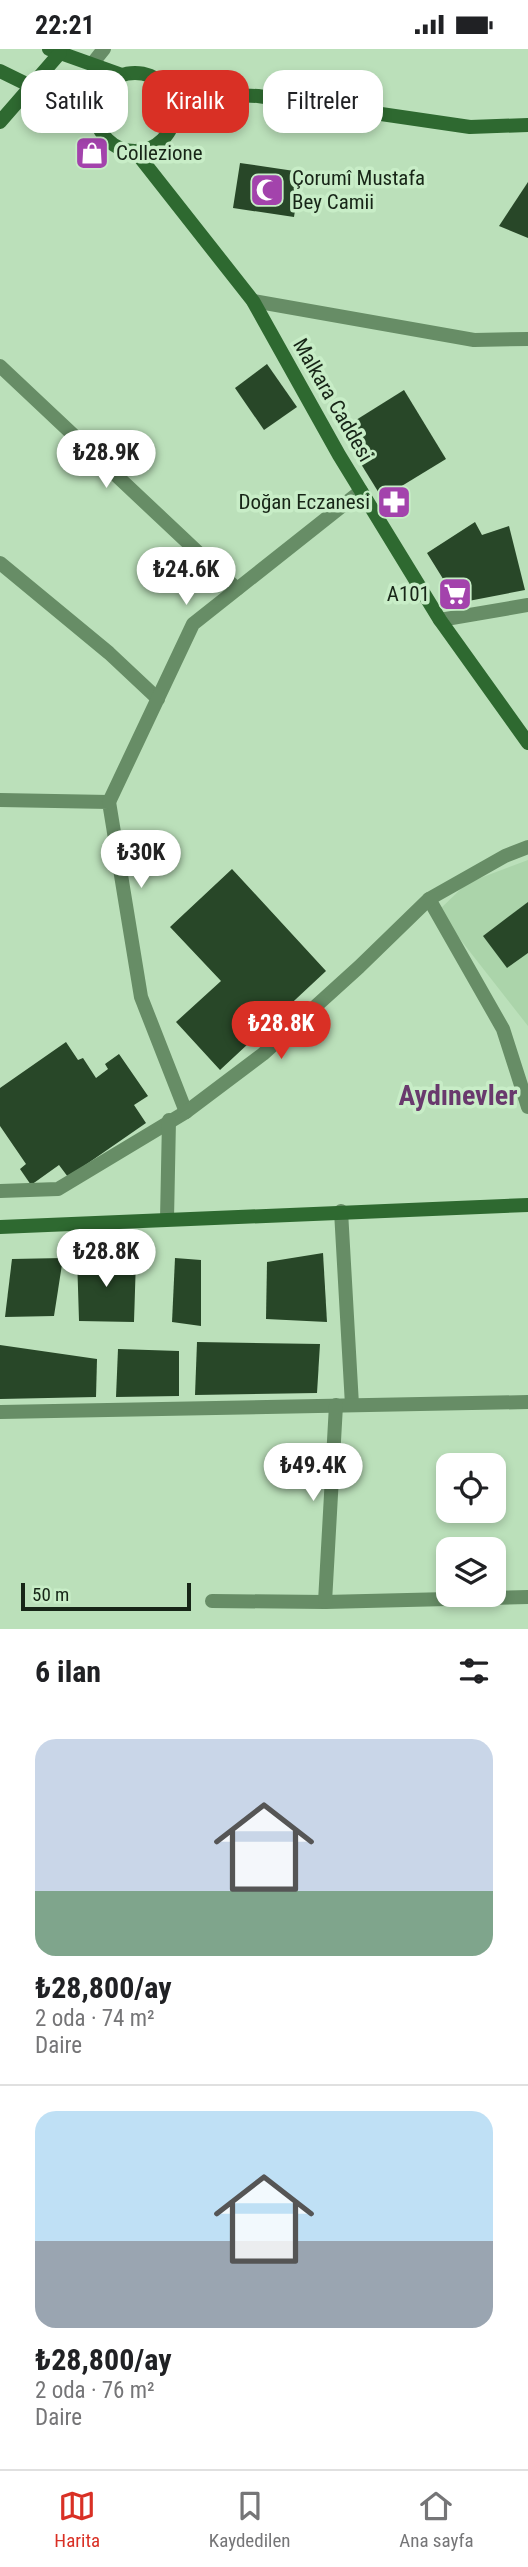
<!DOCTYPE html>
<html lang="tr">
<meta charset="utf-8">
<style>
:root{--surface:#fff;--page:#f6f6f6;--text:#202124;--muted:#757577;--line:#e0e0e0;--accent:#d93025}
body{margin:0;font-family:"Roboto Condensed",sans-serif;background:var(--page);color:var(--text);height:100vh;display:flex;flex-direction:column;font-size:26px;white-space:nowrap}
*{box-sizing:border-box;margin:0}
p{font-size:23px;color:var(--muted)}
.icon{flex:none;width:38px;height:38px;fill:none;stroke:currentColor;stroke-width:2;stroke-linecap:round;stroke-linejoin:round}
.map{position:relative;height:1580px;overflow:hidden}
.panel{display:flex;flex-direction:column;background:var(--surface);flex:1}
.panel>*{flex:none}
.top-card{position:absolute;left:21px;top:21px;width:486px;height:63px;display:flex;gap:14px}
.tools{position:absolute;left:436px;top:1404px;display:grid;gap:14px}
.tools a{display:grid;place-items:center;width:70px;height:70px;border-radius:14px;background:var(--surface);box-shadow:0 4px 10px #0003;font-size:35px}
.scale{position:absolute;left:21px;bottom:18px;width:170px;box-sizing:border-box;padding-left:7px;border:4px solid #172517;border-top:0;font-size:19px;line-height:24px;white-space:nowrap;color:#172517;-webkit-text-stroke:5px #c8edc7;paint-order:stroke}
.price{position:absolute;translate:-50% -60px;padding:0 16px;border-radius:24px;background:#fff;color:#222;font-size:23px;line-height:46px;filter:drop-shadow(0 2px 4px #0008)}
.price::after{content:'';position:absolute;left:50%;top:42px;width:21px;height:16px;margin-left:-10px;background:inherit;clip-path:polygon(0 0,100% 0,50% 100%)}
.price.active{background:var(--accent);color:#fff}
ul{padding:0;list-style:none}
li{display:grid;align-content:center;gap:14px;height:371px;padding:0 35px}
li+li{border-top:2px solid var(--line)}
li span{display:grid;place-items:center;height:217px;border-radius:21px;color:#555}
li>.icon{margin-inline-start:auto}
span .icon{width:126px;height:126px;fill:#fffc;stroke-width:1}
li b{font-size:30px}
h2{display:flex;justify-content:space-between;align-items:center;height:84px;padding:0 35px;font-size:30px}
.chip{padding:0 24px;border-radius:21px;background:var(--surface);box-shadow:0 4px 10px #0003;font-size:24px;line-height:63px}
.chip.active{background:var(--accent);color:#fff}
.status{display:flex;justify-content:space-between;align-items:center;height:49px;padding:0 35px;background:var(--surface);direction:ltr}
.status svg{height:19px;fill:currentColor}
.menu{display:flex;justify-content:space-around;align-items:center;height:98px;border-top:2px solid var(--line);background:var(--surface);font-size:19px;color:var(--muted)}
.menu a{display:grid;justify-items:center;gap:4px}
.menu .active{color:var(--accent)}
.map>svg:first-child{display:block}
.built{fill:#abd4aa}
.building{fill:#284728}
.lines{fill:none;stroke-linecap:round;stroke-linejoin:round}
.street{stroke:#678d66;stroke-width:14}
.secondary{stroke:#2e6930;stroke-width:14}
.labels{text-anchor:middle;stroke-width:7;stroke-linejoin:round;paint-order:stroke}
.poi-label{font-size:21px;fill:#172517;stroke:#c8edc7;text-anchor:start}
.street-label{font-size:21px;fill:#172517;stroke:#c8edc7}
.district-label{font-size:28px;font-weight:bold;fill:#69396d;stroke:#c8edc7}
</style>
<div class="status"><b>22:21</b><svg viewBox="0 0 49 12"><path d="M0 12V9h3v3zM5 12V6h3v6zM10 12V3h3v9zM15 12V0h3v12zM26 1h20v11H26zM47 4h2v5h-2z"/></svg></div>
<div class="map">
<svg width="528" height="1580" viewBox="0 0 528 1580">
<rect width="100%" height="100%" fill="#bbe0ba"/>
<polygon class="built" points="528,811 528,977 438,862 467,834"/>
<g class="building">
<polygon points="240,114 301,123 294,168 233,159"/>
<polygon points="528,133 528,189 499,177"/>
<polygon points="267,315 297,358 264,381 235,339"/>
<polygon points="404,341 446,410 382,449 340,381"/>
<polygon points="475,473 482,486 509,477 525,541 458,554 427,504"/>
<polygon points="232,820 326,922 220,1021 176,973 221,932 170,878"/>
<polygon points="528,853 528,904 507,919 483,887"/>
<polygon points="66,993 78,1011 83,1009 96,1029 108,1020 105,1015 119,1005 148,1047 134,1056 146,1074 68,1128 59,1116 31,1136 20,1120 26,1115 0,1077 0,1039"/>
<polygon points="323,1204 327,1273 266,1270 267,1213"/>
<polygon points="77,1208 136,1210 134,1273 79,1272"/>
<polygon points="63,1209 54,1267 5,1268 12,1210"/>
<polygon points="175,1209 201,1211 201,1277 172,1273"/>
<polygon points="197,1293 320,1295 317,1344 195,1346"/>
<polygon points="0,1296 97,1310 96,1348 0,1350"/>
<polygon points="118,1300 179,1302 179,1347 116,1348"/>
</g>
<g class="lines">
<g class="street">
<polyline points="92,15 104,0"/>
<polyline points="253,252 474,291 528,290"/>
<polyline points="0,317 237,540"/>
<polyline points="0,514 109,604 158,650"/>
<polyline points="440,571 528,556"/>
<polyline points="0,751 109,753 141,948 186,1063"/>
<polyline points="109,753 193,575 361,442"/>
<polyline points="429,850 503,980 528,1058"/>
<polyline points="0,1142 58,1140 186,1063 263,1005 359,918 429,850 505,807 528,798"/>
<polyline points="341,1162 352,1356"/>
<polyline points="167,1170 169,1071"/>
<polyline points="0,1363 528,1353"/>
<polyline points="212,1552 325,1553 528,1548"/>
<polyline points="325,1553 336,1356"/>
</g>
<g class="secondary">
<polyline points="49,0 122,26"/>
<polyline points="0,22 96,69"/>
<circle cx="135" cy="63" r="39"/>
<polyline points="169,43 258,47 470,78 528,76"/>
<polyline points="0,73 60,4"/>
<polyline points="135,102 253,252 339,406 440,571 528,694"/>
<polyline points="0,1178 528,1156"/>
</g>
</g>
<defs>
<g id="shop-square" transform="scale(1.75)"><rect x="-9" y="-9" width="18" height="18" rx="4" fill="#a343ac" stroke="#c8edc7"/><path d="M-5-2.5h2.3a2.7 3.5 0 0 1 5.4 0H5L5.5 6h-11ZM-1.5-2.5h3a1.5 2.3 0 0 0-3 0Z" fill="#fff"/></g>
<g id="mosque-square" transform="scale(1.75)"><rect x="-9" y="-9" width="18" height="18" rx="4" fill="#a343ac" stroke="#c8edc7"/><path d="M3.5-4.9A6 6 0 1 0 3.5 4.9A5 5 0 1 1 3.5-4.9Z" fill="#fff"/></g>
<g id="pharmacy-square" transform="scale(1.75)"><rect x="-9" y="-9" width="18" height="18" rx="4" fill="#a343ac" stroke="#c8edc7"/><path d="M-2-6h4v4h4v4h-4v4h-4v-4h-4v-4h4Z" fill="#fff"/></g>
<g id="supermarket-square" transform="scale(1.75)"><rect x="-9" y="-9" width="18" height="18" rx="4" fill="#a343ac" stroke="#c8edc7"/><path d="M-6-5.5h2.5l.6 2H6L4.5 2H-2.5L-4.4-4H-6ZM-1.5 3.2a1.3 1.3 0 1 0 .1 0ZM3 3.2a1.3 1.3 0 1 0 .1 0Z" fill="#fff"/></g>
</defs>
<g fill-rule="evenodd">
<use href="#shop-square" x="92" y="104"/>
<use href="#mosque-square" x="267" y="141"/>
<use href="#pharmacy-square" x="394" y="453"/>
<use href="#supermarket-square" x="455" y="545"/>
</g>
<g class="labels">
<g class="poi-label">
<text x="116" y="111">Collezione</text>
<text x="292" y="136">Çorumî Mustafa<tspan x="292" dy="24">Bey Camii</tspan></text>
<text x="370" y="460" text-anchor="end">Doğan Eczanesi</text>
<text x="430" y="552" text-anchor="end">A101</text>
</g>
<g class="street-label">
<text transform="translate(333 351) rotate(60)" y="7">Malkara Caddesi</text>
</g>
<g class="district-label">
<text x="458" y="1056">Aydınevler</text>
</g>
</g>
</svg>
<div class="tools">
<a><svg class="icon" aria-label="locate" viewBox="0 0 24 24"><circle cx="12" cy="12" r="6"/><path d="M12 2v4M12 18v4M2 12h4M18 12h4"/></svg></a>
<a><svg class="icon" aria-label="layers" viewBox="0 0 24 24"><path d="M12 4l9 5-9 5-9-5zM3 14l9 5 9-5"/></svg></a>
</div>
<div class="scale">50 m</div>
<b class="price" style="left:106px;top:441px">₺28.9K</b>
<b class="price" style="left:186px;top:558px">₺24.6K</b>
<b class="price" style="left:141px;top:841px">₺30K</b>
<b class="price active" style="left:281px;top:1012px">₺28.8K</b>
<b class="price" style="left:106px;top:1240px">₺28.8K</b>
<b class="price" style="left:313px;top:1454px">₺49.4K</b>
<div class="top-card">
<a class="chip">Satılık</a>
<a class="chip active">Kiralık</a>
<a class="chip">Filtreler</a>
</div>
</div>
<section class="panel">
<h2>6 ilan<svg class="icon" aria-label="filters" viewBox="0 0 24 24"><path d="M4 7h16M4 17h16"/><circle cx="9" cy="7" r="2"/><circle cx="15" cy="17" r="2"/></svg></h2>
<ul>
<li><span style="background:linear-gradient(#c9d6e8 70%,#7fa58c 0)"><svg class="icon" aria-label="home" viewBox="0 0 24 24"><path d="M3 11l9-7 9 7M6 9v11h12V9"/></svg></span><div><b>₺28,800/ay</b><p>2 oda · 74 m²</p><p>Daire</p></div></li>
<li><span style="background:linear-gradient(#bfe0f5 60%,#9aa5b1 0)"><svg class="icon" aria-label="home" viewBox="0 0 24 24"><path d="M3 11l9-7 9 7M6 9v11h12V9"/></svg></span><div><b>₺28,800/ay</b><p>2 oda · 76 m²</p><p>Daire</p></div></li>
</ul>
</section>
<nav class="menu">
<a class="active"><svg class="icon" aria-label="map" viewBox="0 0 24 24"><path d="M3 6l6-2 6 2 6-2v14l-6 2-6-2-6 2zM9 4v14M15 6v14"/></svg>Harita</a>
<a><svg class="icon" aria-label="saved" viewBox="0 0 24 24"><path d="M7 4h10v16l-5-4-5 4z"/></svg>Kaydedilen</a>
<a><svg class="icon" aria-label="home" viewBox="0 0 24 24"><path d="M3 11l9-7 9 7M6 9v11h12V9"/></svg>Ana sayfa</a>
</nav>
